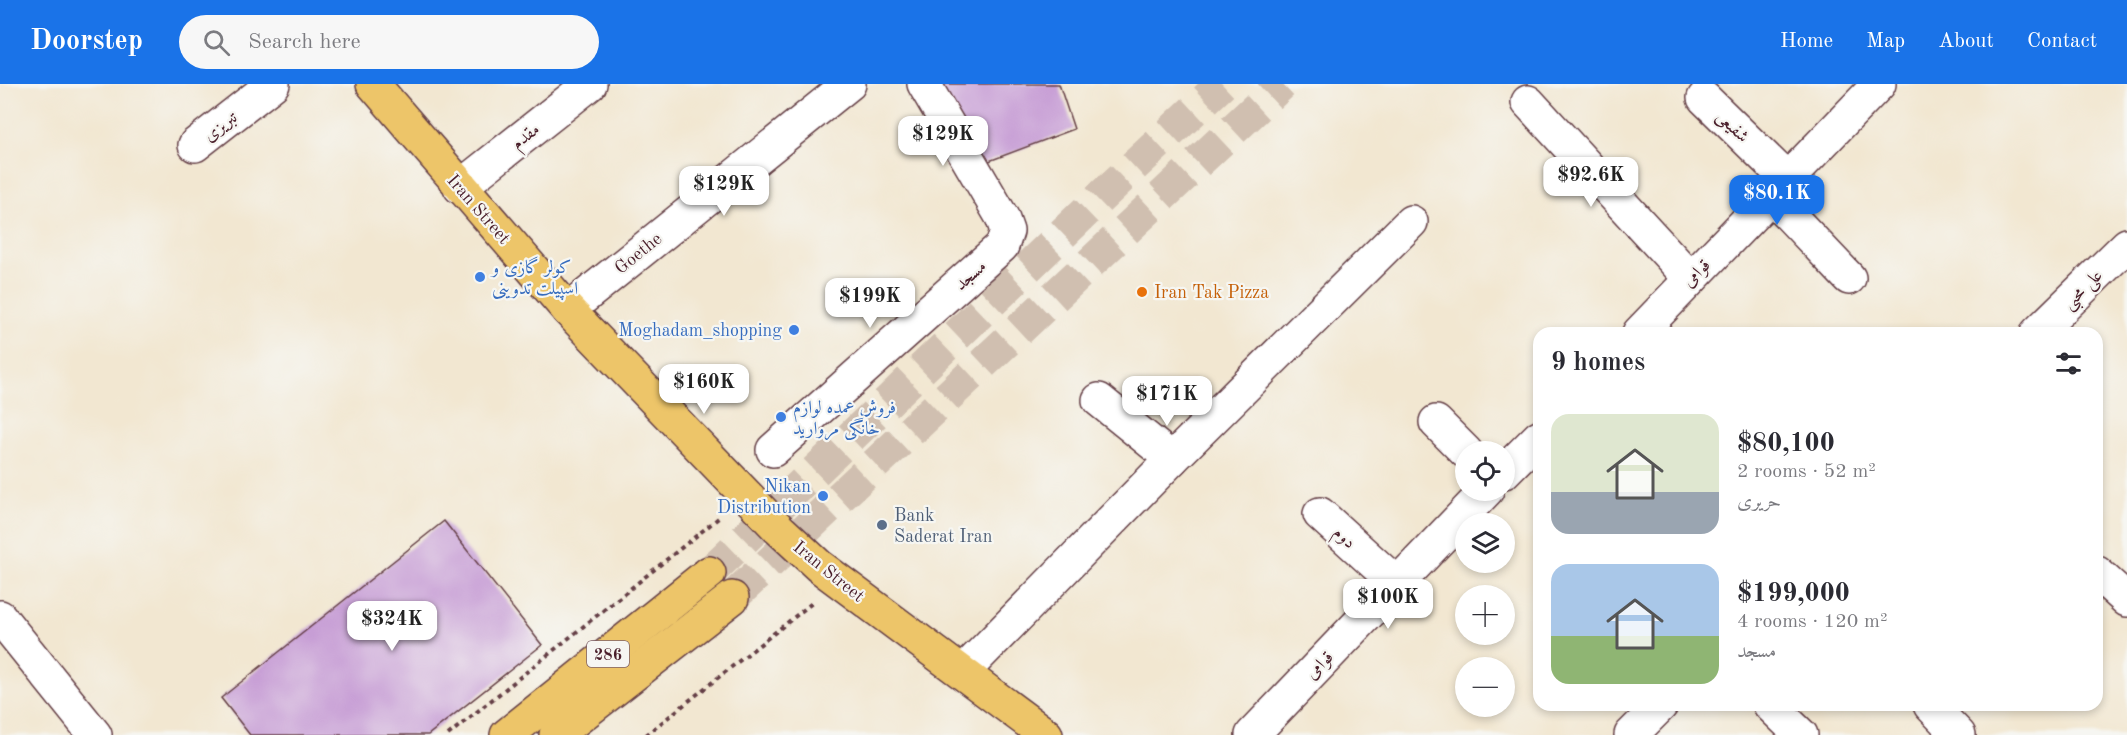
<!DOCTYPE html>
<meta charset="utf-8">
<style>
:root{--surface:#fff;--page:#f7f7f7;--text:#2b2b33;--muted:#7c7c81;--accent:#1a73e8}
body{margin:0;font-family:"Old Standard TT",Amiri,serif;background:var(--page);color:var(--text);height:100vh;display:flex;flex-direction:column;font-size:22px;white-space:nowrap}
*{box-sizing:border-box;margin:0}
p{font-size:20px;color:var(--muted)}
.icon{flex:none;width:33px;height:33px;fill:none;stroke:currentColor;stroke-width:2;stroke-linecap:round;stroke-linejoin:round}
.map{position:relative;flex:1;overflow:hidden}
.details{position:absolute;left:1533px;top:243px;width:570px;height:384px;display:flex;flex-direction:column;background:var(--surface);border-radius:18px;box-shadow:0 3px 9px #0003}
.details>*{flex:none}
.tools{position:absolute;left:1455px;top:357px;display:grid;gap:12px}
.tools a{display:grid;place-items:center;width:60px;height:60px;border-radius:50%;background:var(--surface);box-shadow:0 3px 9px #0003;font-size:30px}
.price{position:absolute;translate:-50% -51px;padding:0 14px;border-radius:12px;background:#fff;color:#222;font-size:20px;line-height:39px;filter:drop-shadow(0 2px 3px #0008)}
.price::after{content:'';position:absolute;left:50%;top:36px;width:18px;height:14px;margin-left:-9px;background:inherit;clip-path:polygon(0 0,100% 0,50% 100%)}
.price.active{background:var(--accent);color:#fff}
ul{padding:0;list-style:none}
li{display:flex;align-items:center;gap:18px;height:150px;padding:0 18px}
li span{display:grid;place-items:center;flex:none;width:168px;height:120px;border-radius:18px;color:#555}
li>.icon{margin-inline-start:auto}
span .icon{width:72px;height:72px;fill:#fffc;stroke-width:1}
li b{font-size:26px}
h2{display:flex;justify-content:space-between;align-items:center;height:72px;padding:0 18px;font-size:26px}
header{display:flex;align-items:center;gap:36px;box-sizing:border-box;height:84px;padding:0 30px;background:var(--accent);color:#fff}
header strong{font-size:28px}
nav{display:flex;gap:33px;margin-inline-start:auto;font-size:21px}
.search{width:420px;height:54px;background:var(--page);display:flex;align-items:center;gap:15px;box-sizing:border-box;padding:0 21px;border-radius:33px;color:var(--muted);font-size:22px}
.map>svg:first-child{display:block}
.building{fill:#c79ed5}
.lines{fill:none;stroke-linecap:round;stroke-linejoin:round}
.major-tunnel{stroke:#d0bfb0;stroke-width:33;stroke-dasharray:33 16;stroke-linecap:butt}
.minor-casing{stroke:#633d44;stroke-width:36}
.major-casing{stroke:#633d44;stroke-width:36}
.path{stroke:#633d44;stroke-width:4;stroke-dasharray:4.5 4.5;stroke-linecap:butt}
.minor{stroke:#fff;stroke-width:33}
.major{stroke:#edc569;stroke-width:33}
.shop-dot{fill:#3f7fe0;stroke:#f6f6f2;stroke-width:2}
.food-dot{fill:#e8710a;stroke:#f6f6f2;stroke-width:2}
.service-dot{fill:#5c6f8a;stroke:#f6f6f2;stroke-width:2}
.labels{text-anchor:middle;stroke-width:4.5;stroke-linejoin:round;paint-order:stroke}
.shield{fill:#f6f6f2;stroke:#7e6067;stroke-width:1.5}
.shield-label{font-size:16px;font-weight:bold;fill:#4a1f2b}
.street-label{font-size:18px;fill:#4a1f2b;stroke:#f6f6f2}
.shop-label{font-size:18px;fill:#366cbe;stroke:#f6f6f2;text-anchor:start}
.food-label{font-size:18px;fill:#c56008;stroke:#f6f6f2;text-anchor:start}
.service-label{font-size:18px;fill:#4e5e75;stroke:#f6f6f2;text-anchor:start}
</style>
<header>
<strong>Doorstep</strong>
<div class="search"><svg class="icon" aria-label="search" viewBox="0 0 24 24"><circle cx="10" cy="10" r="6"/><path d="M15 15l6 6"/></svg>Search here</div>
<nav><a>Home</a><a>Map</a><a>About</a><a>Contact</a></nav>
</header>
<div class="map">
<svg width="2127" height="651" viewBox="0 0 2127 651">
<rect width="100%" height="100%" fill="#f6f6f2"/>
<filter id="ink" filterUnits="userSpaceOnUse"><feTurbulence type="fractalNoise" baseFrequency=".0167" numOctaves="2"/><feDisplacementMap in="SourceGraphic" scale="12" xChannelSelector="R" yChannelSelector="G"/><feConvolveMatrix kernelMatrix="1 2 1 2 8 2 1 2 1" color-interpolation-filters="sRGB"/></filter>
<filter id="wash" filterUnits="userSpaceOnUse"><feTurbulence type="fractalNoise" baseFrequency=".008" numOctaves="4" result="noise"/><feDisplacementMap in="SourceGraphic" scale="24" xChannelSelector="R" yChannelSelector="G"/><feGaussianBlur stdDeviation="1.35" result="paint"/><feColorMatrix in="noise" values="0 0 0 0 0 0 0 0 0 0 0 0 0 0 0 0 0 1.4 0 .05"/><feComposite in="paint" operator="in"/></filter>
<g filter="url(#wash)">
<rect width="100%" height="100%" fill="#f2e7d1"/>
<g id="blocks">
<g class="building">
<polygon points="931,0 1059,0 1074,45 981,80"/>
<polygon points="444,437 542,561 428,651 250,651 221,614"/>
</g>
</g>
</g>
<g filter="url(#ink)">
<use href="#blocks" fill-opacity="0" stroke="#633d44" stroke-width="1.5"/>
<g class="lines">
<g class="major-tunnel">
<polyline points="709,489 1105,109 1222,0"/>
<polyline points="732,514 1282,0"/>
</g>
<g class="minor-casing">
<g id="minor">
<polyline points="1704,14 1787,95"/>
<polyline points="1528,18 1691,195"/>
<polyline points="195,61 273,0"/>
<polyline points="460,103 590,0"/>
<polyline points="1771,112 1849,194"/>
<polyline points="568,226 849,0"/>
<polyline points="1639,249 1879,0"/>
<polyline points="2037,249 2127,161"/>
<polyline points="1099,316 1172,375"/>
<polyline points="1436,338 1466,368"/>
<polyline points="773,366 1002,162 1007,147 1002,133 924,0"/>
<polyline points="1504,388 1539,353"/>
<polyline points="1320,430 1397,500"/>
<polyline points="2097,489 2127,516"/>
<polyline points="0,533 95,651"/>
<polyline points="963,588 1172,375 1411,138"/>
<polyline points="1770,621 1801,651"/>
<polyline points="1930,621 1959,651"/>
<polyline points="1252,651 1487,406"/>
<polyline points="1631,651 1661,621"/>
</g>
</g>
<g class="major-casing">
<g id="major">
<polyline points="373,0 568,226 779,445 819,482 1046,651"/>
<polyline points="507,651 709,489"/>
<polyline points="556,651 732,514"/>
</g>
</g>
<g class="path">
<polyline points="448,651 721,432"/>
<polyline points="646,651 812,519"/>
</g>
<use href="#minor" class="minor"/>
<use href="#major" class="major"/>
</g>
</g>
<g class="shop-dot">
<circle cx="480" cy="193" r="6"/>
<circle cx="794" cy="246" r="6"/>
<circle cx="781" cy="333" r="6"/>
<circle cx="823" cy="412" r="6"/>
</g>
<circle class="food-dot" cx="1142" cy="208" r="6"/>
<circle class="service-dot" cx="882" cy="441" r="6"/>
<g class="labels">
<rect class="shield" x="587" y="557" width="42" height="26" rx="4.5"/>
<g class="shield-label">
<text x="608" y="576">286</text>
</g>
<g class="street-label">
<text transform="translate(220 42) rotate(-38)" y="6">تبریزی</text>
<text transform="translate(1733 42) rotate(44)" y="6">شفیعی</text>
<text transform="translate(525 52) rotate(-39)" y="6">مقدم</text>
<text transform="translate(479 125) rotate(49)" y="6">Iran Street</text>
<text transform="translate(638 169) rotate(-39)" y="6">Goethe</text>
<text transform="translate(1696 189) rotate(-46)" y="6">قوامی</text>
<text transform="translate(970 191) rotate(-42)" y="6">مسجد</text>
<text transform="translate(2082 205) rotate(-45)" y="6">علی محبی</text>
<text transform="translate(1345 453) rotate(43)" y="6">دوم</text>
<text transform="translate(829 487) rotate(39)" y="6">Iran Street</text>
<text transform="translate(1319 581) rotate(-46)" y="6">قوامی</text>
</g>
<g class="shop-label">
<text x="492" y="189">کولر گازی و<tspan x="492" dy="21">اسپیلت تدوینی</tspan></text>
<text x="782" y="252" text-anchor="end">Moghadam_shopping</text>
<text x="793" y="329">فروش عمده لوازم<tspan x="793" dy="21">خانگی مروارید</tspan></text>
<text x="811" y="408" text-anchor="end">Nikan<tspan x="811" dy="21">Distribution</tspan></text>
</g>
<g class="food-label">
<text x="1154" y="214">Iran Tak Pizza</text>
</g>
<g class="service-label">
<text x="894" y="437">Bank<tspan x="894" dy="21">Saderat Iran</tspan></text>
</g>
</g>
</svg>
<div class="tools">
<a><svg class="icon" aria-label="locate" viewBox="0 0 24 24"><circle cx="12" cy="12" r="6"/><path d="M12 2v4M12 18v4M2 12h4M18 12h4"/></svg></a>
<a><svg class="icon" aria-label="layers" viewBox="0 0 24 24"><path d="M12 4l9 5-9 5-9-5zM3 14l9 5 9-5"/></svg></a>
<a>+</a>
<a>−</a>
</div>
<b class="price" style="left:943px;top:83px">$129K</b>
<b class="price" style="left:1591px;top:124px">$92.6K</b>
<b class="price" style="left:724px;top:133px">$129K</b>
<b class="price active" style="left:1777px;top:142px">$80.1K</b>
<b class="price" style="left:870px;top:245px">$199K</b>
<b class="price" style="left:704px;top:331px">$160K</b>
<b class="price" style="left:1167px;top:343px">$171K</b>
<b class="price" style="left:1388px;top:546px">$100K</b>
<b class="price" style="left:392px;top:568px">$324K</b>
<section class="details">
<h2>9 homes<svg class="icon" aria-label="filters" viewBox="0 0 24 24"><path d="M4 7h16M4 17h16"/><circle cx="9" cy="7" r="2"/><circle cx="15" cy="17" r="2"/></svg></h2>
<ul>
<li><span style="background:linear-gradient(#dfe7d0 65%,#9aa5b1 0)"><svg class="icon" aria-label="home" viewBox="0 0 24 24"><path d="M3 11l9-7 9 7M6 9v11h12V9"/></svg></span><div><b>$80,100</b><p>2 rooms · 52 m²</p><p>حریری</p></div></li>
<li><span style="background:linear-gradient(#a9c7e8 60%,#8fb573 0)"><svg class="icon" aria-label="home" viewBox="0 0 24 24"><path d="M3 11l9-7 9 7M6 9v11h12V9"/></svg></span><div><b>$199,000</b><p>4 rooms · 120 m²</p><p>مسجد</p></div></li>
</ul>
</section>
</div>
